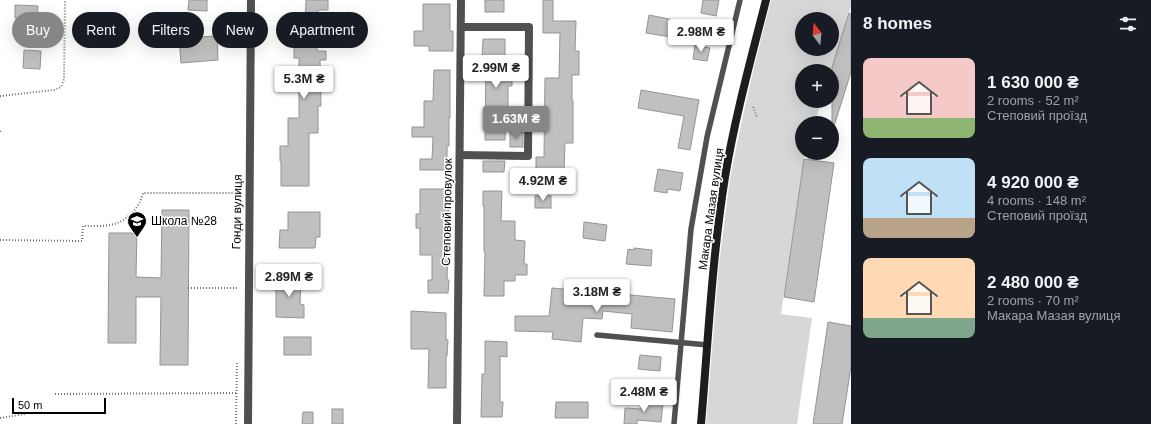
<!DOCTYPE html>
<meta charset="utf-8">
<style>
:root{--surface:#171b24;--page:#20242c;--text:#f1f3f6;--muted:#9ea1a6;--accent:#858687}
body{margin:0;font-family:Helvetica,sans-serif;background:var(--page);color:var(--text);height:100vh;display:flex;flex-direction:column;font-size:15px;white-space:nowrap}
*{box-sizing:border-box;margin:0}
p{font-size:13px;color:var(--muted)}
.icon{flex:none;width:22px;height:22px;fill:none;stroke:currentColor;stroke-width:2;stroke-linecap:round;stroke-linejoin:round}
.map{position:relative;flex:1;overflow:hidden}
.panel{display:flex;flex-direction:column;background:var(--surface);width:300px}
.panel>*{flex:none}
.hud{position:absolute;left:12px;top:12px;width:380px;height:36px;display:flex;gap:8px}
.needle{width:26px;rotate:344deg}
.tools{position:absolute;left:795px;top:12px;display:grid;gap:8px}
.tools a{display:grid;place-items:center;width:44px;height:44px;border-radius:50%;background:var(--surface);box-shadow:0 4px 16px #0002;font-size:20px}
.scale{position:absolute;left:12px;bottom:10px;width:94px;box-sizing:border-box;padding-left:4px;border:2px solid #000;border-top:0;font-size:11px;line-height:14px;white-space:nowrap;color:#000;-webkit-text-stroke:3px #fff;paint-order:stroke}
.price{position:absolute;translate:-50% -34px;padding:0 9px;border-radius:4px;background:#fff;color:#222;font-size:13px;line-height:26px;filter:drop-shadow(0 1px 2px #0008)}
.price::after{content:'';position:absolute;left:50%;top:24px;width:12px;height:9px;margin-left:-6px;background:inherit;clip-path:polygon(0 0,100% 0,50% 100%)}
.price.selected{background:var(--accent);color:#fff}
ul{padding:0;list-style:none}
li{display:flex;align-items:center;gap:12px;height:100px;padding:0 12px}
li span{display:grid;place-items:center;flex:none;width:112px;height:80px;border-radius:8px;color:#555}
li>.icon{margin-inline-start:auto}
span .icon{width:48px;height:48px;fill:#fffc;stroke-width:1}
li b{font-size:17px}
h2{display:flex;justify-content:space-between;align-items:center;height:48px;padding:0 12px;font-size:17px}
.pill{padding:0 14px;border-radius:18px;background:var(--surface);box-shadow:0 4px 16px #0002;font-size:14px;line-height:36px}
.pill.selected{background:var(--accent);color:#fff}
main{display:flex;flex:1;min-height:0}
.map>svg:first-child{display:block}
.green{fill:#d7d7d7;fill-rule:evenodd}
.building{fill:#c0c0c0;stroke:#949494}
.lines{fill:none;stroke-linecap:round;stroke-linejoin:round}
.path{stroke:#727272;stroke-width:2;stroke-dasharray:1 2;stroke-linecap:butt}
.lane{stroke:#505050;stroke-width:5.5}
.street{stroke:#505050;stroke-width:8}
.secondary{stroke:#1d1d1d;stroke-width:8}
.labels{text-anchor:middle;stroke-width:3;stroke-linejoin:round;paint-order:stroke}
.street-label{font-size:12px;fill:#000;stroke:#fff}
.poi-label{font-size:12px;fill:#000;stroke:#fff;text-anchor:start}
</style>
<main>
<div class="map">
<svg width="851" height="424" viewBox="0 0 851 424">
<rect width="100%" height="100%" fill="#fff"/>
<path class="green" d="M771,0H851V6L831,71H802V101H821L815,123H802V153H805L804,159L781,314L812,318L797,424H706L719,264L730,178L743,115L756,59ZM802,19H832V49H802Z"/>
<g class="building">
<polygon points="189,0 207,0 207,11 188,10"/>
<polygon points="306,0 328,0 328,10 318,10 317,51 326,51 326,60 320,60 321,106 318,106 318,133 309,133 309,186 281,186 281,161 280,161 280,146 288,146 288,118 299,118 299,58 294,58 294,28 305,28"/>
<rect x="485" y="0" width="19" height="12"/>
<polygon points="543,0 553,0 553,21 576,21 575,51 579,51 579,75 572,75 572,101 573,101 573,143 565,143 564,171 536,171 536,157 544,157 545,78 559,78 560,33 543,33"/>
<polygon points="703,0 719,0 716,16 701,13"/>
<polygon points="423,4 450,4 450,31 453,31 453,51 429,51 429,46 414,46 414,31 423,31"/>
<polygon points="15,5 38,6 37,19 15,18"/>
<polygon points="849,13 851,14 851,72 834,126 832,125 832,67"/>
<polygon points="649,15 674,20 671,37 646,33"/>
<polygon points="217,36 218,60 181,63 179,38"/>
<polygon points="483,39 505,39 505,69 512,69 512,86 508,86 508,112 506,112 505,140 485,140 486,59 482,59"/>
<polygon points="695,45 710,48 707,61 693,59"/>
<polygon points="24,50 41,51 40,69 23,68"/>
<polygon points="434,70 450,70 450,118 449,118 449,146 447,146 447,170 420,170 420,159 432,159 433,137 412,137 412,127 424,127 424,101 433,101"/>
<polygon points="641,90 699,100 690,150 678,148 684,116 638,108"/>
<rect x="510" y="132" width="13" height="15"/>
<polygon points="804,159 834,163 814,302 784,297"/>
<polygon points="483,161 505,161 504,172 483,172"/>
<polygon points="658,169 683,173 680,191 668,189 667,193 654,191"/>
<polygon points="420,189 449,189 449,247 448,247 447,280 449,280 448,293 428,293 428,280 432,280 432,255 420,255 420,228 416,228 416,214 420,214"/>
<polygon points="483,191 502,191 501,221 515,221 515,240 525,241 524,264 527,264 527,275 515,275 515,281 504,281 504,296 484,296 485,252 484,252 484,206 483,206"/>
<rect x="535" y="196" width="16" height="12"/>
<polygon points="162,210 189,210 188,365 160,365 161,297 136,297 136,343 108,343 109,233 137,233 136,277 161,278"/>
<polygon points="288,212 320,212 320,237 316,237 315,248 279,248 280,230 288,230"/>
<polygon points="584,222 607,225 605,241 583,238"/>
<polygon points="634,248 652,250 651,266 626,264 628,249 634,250"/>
<polygon points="274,278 301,279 300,304 304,305 304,318 276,317 276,290 274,290"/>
<polygon points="552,288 675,299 672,332 631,328 632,314 603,311 602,319 583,318 581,342 552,339 553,332 515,331 515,316 549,316"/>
<polygon points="411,311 446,313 446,340 448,340 447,356 446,356 446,388 428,388 429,349 411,349"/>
<polygon points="828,322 851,326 851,367 842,424 813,424"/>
<rect x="284" y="337" width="27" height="18"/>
<polygon points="485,341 507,342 507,357 500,356 500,402 503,402 502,417 481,417 482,374 485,374"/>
<polygon points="640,355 661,357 660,371 638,369"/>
<polygon points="642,401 663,403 661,422 637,420 637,424 624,424 625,408 641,409"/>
<polygon points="556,402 588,402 588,418 555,418"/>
<rect x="332" y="409" width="11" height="15"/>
<polygon points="303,412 313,412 313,424 302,424"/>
</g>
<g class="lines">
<g class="path">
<polyline points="0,96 54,90 61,87 64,79 65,0"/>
<polyline points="753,107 757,117"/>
<polyline points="0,131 1,133"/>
<path d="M0,240L82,241L83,226C94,226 107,227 117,223C130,218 140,206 143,193H238"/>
<polyline points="188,288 238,288"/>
<polyline points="55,394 237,393"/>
<polyline points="0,418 26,414"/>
<polyline points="236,424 237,361"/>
</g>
<g class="lane">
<polyline points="597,335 708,345"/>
<polyline points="674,424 691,229 707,137 740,0"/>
</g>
<g class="street">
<polyline points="460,155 528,156 529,27 461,27"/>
<polyline points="248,424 251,0"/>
<polyline points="457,424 461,0"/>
</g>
<path class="secondary" d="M701,424C708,342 712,258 725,177C735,117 751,59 766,0"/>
</g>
<defs>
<g id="school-pin" transform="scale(1)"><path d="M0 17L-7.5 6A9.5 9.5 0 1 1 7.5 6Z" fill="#000" stroke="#fff"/><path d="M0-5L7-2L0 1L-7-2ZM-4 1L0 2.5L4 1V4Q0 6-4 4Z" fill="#fff"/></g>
</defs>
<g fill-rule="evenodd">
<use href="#school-pin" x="137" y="221"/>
</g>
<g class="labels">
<g class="street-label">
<text transform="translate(711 209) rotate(-82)" y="4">Макара Мазая вулиця</text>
<text transform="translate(237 212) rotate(-89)" y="4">Гонди вулиця</text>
<text transform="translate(447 212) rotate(-89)" y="4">Степовий провулок</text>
</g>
<g class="poi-label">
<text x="151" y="225">Школа №28</text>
</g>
</g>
</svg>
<div class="tools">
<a><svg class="needle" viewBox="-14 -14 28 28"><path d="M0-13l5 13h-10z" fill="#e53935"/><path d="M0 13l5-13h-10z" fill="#9ea1a6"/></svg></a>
<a>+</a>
<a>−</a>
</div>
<div class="scale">50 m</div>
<b class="price" style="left:701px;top:53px">2.98M ₴</b>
<b class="price" style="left:496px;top:89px">2.99M ₴</b>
<b class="price" style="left:304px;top:100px">5.3M ₴</b>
<b class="price selected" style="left:516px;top:140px">1.63M ₴</b>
<b class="price" style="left:543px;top:202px">4.92M ₴</b>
<b class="price" style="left:289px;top:298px">2.89M ₴</b>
<b class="price" style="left:597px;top:313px">3.18M ₴</b>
<b class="price" style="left:644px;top:413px">2.48M ₴</b>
<div class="hud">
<a class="pill selected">Buy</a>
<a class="pill">Rent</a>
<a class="pill">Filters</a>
<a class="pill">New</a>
<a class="pill">Apartment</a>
</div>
</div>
<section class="panel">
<h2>8 homes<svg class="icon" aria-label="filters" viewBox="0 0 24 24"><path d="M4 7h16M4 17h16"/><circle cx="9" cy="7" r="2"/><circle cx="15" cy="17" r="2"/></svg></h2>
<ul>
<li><span style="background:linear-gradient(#f6c9c9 75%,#8fb573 0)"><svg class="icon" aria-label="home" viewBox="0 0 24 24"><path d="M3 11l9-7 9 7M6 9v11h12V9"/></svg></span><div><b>1 630 000 ₴</b><p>2 rooms · 52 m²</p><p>Степовий проїзд</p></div></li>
<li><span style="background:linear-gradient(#bfe0f5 75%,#b9a48a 0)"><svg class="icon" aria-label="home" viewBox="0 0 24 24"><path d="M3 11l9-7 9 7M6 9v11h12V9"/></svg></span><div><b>4 920 000 ₴</b><p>4 rooms · 148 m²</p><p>Степовий проїзд</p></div></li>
<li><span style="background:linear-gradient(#ffd9b3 75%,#7fa58c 0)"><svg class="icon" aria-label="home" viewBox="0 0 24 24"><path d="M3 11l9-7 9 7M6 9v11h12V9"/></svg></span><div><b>2 480 000 ₴</b><p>2 rooms · 70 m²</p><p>Макара Мазая вулиця</p></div></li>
</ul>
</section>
</main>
